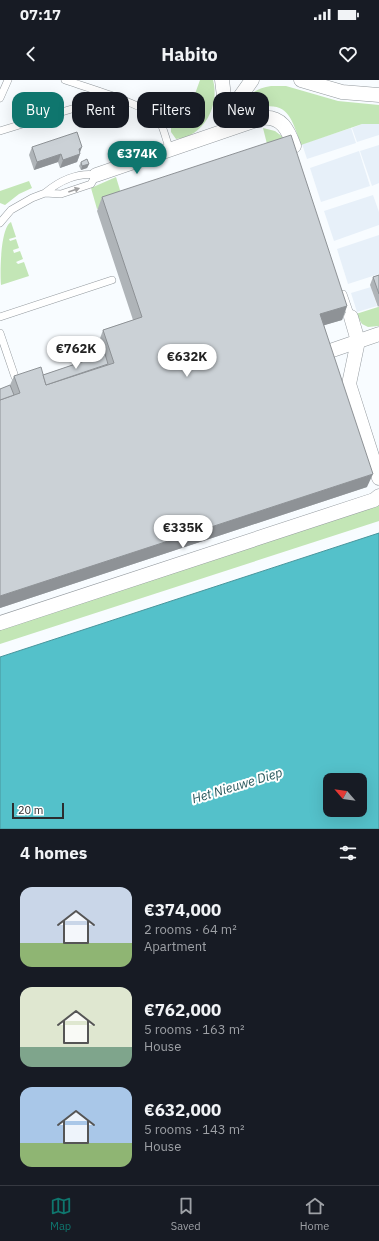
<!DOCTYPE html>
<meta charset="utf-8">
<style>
:root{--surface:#171b24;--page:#20242c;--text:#f1f3f6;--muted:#9ea1a6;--line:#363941;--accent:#0f766e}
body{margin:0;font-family:"IBM Plex Sans",sans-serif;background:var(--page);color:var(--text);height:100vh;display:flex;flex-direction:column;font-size:15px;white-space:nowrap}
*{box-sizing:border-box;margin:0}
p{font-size:13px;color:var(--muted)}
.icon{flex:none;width:22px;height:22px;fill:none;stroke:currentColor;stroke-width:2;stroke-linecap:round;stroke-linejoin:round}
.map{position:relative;height:749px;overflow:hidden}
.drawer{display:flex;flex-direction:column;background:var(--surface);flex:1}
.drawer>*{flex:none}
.guide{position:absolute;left:12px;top:12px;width:355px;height:36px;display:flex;gap:8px}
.needle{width:26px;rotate:298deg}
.controls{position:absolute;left:323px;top:693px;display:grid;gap:8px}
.controls a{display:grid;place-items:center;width:44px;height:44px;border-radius:8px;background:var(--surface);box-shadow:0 4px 16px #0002;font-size:20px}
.scale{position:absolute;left:12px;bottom:10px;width:52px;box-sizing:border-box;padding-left:4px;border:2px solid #2b2d2f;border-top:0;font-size:11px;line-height:14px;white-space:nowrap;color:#2b2d2f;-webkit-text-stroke:3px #fff;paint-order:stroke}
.price{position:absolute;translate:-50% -34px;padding:0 9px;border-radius:14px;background:#fff;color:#222;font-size:13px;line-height:26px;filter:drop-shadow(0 1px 2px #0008)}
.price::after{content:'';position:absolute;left:50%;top:24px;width:12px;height:9px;margin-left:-6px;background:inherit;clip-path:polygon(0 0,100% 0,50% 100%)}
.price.active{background:var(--accent);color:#fff}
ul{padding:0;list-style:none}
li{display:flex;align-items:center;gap:12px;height:100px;padding:0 20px}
li span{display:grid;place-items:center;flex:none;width:112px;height:80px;border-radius:12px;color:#555}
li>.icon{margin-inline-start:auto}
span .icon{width:48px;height:48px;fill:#fffc;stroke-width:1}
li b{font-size:17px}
h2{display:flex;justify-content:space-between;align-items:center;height:48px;padding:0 20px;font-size:17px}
.pill{padding:0 14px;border-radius:12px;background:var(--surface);box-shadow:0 4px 16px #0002;font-size:14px;line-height:36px}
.pill.active{background:var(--accent);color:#fff}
.status{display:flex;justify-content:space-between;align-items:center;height:28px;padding:0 20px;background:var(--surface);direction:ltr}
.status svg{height:11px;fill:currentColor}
header{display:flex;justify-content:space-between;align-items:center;height:52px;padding:0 20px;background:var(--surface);font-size:18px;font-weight:700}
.menu{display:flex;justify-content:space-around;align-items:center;height:56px;border-top:1px solid var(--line);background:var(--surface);font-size:11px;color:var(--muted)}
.menu a{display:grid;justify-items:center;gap:2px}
.menu .active{color:var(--accent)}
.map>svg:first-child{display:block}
.built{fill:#e7f0f9}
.green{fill:#c3e6b6}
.water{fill:#54c1ca;stroke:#48959c;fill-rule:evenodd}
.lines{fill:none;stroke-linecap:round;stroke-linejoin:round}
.lane-casing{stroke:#93999e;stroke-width:8}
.street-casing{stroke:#93999e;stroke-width:15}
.lane{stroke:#fff;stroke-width:7}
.street{stroke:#fff;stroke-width:14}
.wall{fill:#afb4b8}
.shaded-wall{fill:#8e9296}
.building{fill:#cbd1d6;stroke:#8e9296}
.oneway{fill:#a0a0a1}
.labels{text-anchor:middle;stroke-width:4;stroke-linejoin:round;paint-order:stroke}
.water-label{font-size:13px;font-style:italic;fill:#28585c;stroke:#fff}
</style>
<div class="status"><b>07:17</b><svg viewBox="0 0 49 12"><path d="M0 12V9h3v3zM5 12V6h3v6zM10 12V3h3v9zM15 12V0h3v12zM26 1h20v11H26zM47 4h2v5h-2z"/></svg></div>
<header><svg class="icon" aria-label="back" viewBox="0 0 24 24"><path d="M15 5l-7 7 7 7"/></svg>Habito<svg class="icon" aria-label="heart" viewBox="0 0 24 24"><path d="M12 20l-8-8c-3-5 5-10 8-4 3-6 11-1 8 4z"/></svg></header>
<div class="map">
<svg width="379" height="749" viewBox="0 0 379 749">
<rect width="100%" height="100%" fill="#f8fcff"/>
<g class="built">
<polygon points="362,44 379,44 379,55 357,62 352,48"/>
<polygon points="351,48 356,63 307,79 302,64"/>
<polygon points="379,65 379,103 372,106 360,71"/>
<polygon points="359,71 370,106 321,122 310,88"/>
<polygon points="373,115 379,132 379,145 334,161 324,131"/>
<polygon points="379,155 379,194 348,204 337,169"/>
<polygon points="371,207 377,226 357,232 351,213"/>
</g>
<g class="green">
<path d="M200,0H213C220,25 204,57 176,59L171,52V43L183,47Z"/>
<path d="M271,6H286L338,21L379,25V44H362L301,65C292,40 289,20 257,28C252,29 249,30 245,27L244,22C252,12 258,8 271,6Z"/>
<polygon points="263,48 275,51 283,57 269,72"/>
<polygon points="116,97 123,120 97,129 91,108"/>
<polygon points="29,101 32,108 19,114 5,125 0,123 0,111"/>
<path d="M11,142L16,157L9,159L10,161L16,159L19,168L13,170L14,173L20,171L23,179L16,182L18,184L24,182L29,196L1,205C0,195 0,148 11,142Z"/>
<polygon points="378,227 379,227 379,246 368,247 362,244 356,234"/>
<polygon points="379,423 379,441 0,564 0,548"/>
</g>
<path class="water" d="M379,453V749H0V577ZM330,700H360V730H330Z"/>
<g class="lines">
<g class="lane-casing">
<g id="lane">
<path d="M65,0C85,7 148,25 159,40C164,48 166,61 170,69"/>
<polyline points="0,18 8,0"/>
<polyline points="0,51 88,24 96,19 100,12"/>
<path d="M0,143L11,130L32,118L45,113L61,114L91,104L96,95C78,92 59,101 45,113"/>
<polyline points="343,214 351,237"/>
<polyline points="0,237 112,200"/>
<polyline points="0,253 15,297"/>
</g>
</g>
<g class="street-casing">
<g id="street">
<polyline points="222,0 228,49"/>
<polyline points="301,0 342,12 379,15"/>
<polyline points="226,28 237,21 252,0"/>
<path d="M96,95L262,38C282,36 288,50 294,66"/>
<polyline points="351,237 358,261 349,304 379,398"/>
<polyline points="324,273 379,254"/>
<polyline points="0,543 374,420 379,416"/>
</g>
</g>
<use href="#lane" class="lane"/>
<use href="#street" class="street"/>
</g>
<g class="wall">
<polygon points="32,67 80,73 80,74 77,82 60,88 58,82 34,90 29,75"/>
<polygon points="81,82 89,84 87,88 81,90 79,86"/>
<polygon points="102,117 347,226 342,240 324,245 367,407 0,528 0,309 10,305 14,296 43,295 102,275 98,264 103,250 133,240 97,131"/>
<polygon points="379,195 379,226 378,227 370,205 373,197"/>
</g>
<g class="shaded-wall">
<polygon points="82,67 79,75 80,74 77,82 60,88 63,80 79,69"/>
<polygon points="61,74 58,82 34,90 37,82"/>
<polygon points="89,84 87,88 81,90 82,86"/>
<polygon points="347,226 342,240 315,248 320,234"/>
<polygon points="373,394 367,407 0,528 0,516"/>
</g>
<g class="building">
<polygon points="77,52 82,67 79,69 80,74 63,80 61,74 37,82 32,67"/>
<polygon points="291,55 347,226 320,234 373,394 0,516 0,320 20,313 14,296 41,287 46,305 114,283 103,250 142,237 102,117"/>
<polygon points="87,79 89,84 82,86 81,82"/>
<polygon points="379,195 379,214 373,197"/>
<polygon points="105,274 108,284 46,305 43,295"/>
<polygon points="10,305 14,315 0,320 0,309"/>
</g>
<defs><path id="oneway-solid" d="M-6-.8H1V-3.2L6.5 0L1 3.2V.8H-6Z"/></defs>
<use class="oneway" href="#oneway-solid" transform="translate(74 110) rotate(-19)"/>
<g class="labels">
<g class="water-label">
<text transform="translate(237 705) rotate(-17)" y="5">Het Nieuwe Diep</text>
</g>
</g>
</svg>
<div class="controls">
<a><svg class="needle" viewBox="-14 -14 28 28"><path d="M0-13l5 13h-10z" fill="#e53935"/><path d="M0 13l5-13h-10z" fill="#9ea1a6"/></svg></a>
</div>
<div class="scale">20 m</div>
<b class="price active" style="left:137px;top:95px">€374K</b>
<b class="price" style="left:76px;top:290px">€762K</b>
<b class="price" style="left:187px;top:298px">€632K</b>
<b class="price" style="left:183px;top:469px">€335K</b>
<div class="guide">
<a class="pill active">Buy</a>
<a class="pill">Rent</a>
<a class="pill">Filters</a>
<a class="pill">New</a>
</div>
</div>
<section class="drawer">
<h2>4 homes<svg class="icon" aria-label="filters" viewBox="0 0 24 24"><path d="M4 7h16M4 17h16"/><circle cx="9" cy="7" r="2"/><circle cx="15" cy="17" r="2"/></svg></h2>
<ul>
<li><span style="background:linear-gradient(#c9d6e8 70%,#8fb573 0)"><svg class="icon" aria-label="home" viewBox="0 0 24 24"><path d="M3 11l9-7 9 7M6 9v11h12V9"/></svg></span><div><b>€374,000</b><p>2 rooms · 64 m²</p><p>Apartment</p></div></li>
<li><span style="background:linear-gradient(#dfe7d0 75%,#7fa58c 0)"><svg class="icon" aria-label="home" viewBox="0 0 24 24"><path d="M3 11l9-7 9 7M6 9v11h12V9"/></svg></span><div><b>€762,000</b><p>5 rooms · 163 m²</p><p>House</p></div></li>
<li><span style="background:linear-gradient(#a9c7e8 70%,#8fb573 0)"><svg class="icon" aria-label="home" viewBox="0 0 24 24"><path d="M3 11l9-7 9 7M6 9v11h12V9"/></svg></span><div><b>€632,000</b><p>5 rooms · 143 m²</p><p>House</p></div></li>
</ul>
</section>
<nav class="menu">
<a class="active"><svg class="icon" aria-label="map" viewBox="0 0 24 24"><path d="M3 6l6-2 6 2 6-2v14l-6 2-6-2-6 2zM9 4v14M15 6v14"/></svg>Map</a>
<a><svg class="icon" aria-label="saved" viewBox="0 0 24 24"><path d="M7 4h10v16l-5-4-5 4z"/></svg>Saved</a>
<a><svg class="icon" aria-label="home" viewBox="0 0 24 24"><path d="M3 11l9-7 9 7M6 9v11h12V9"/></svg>Home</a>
</nav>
